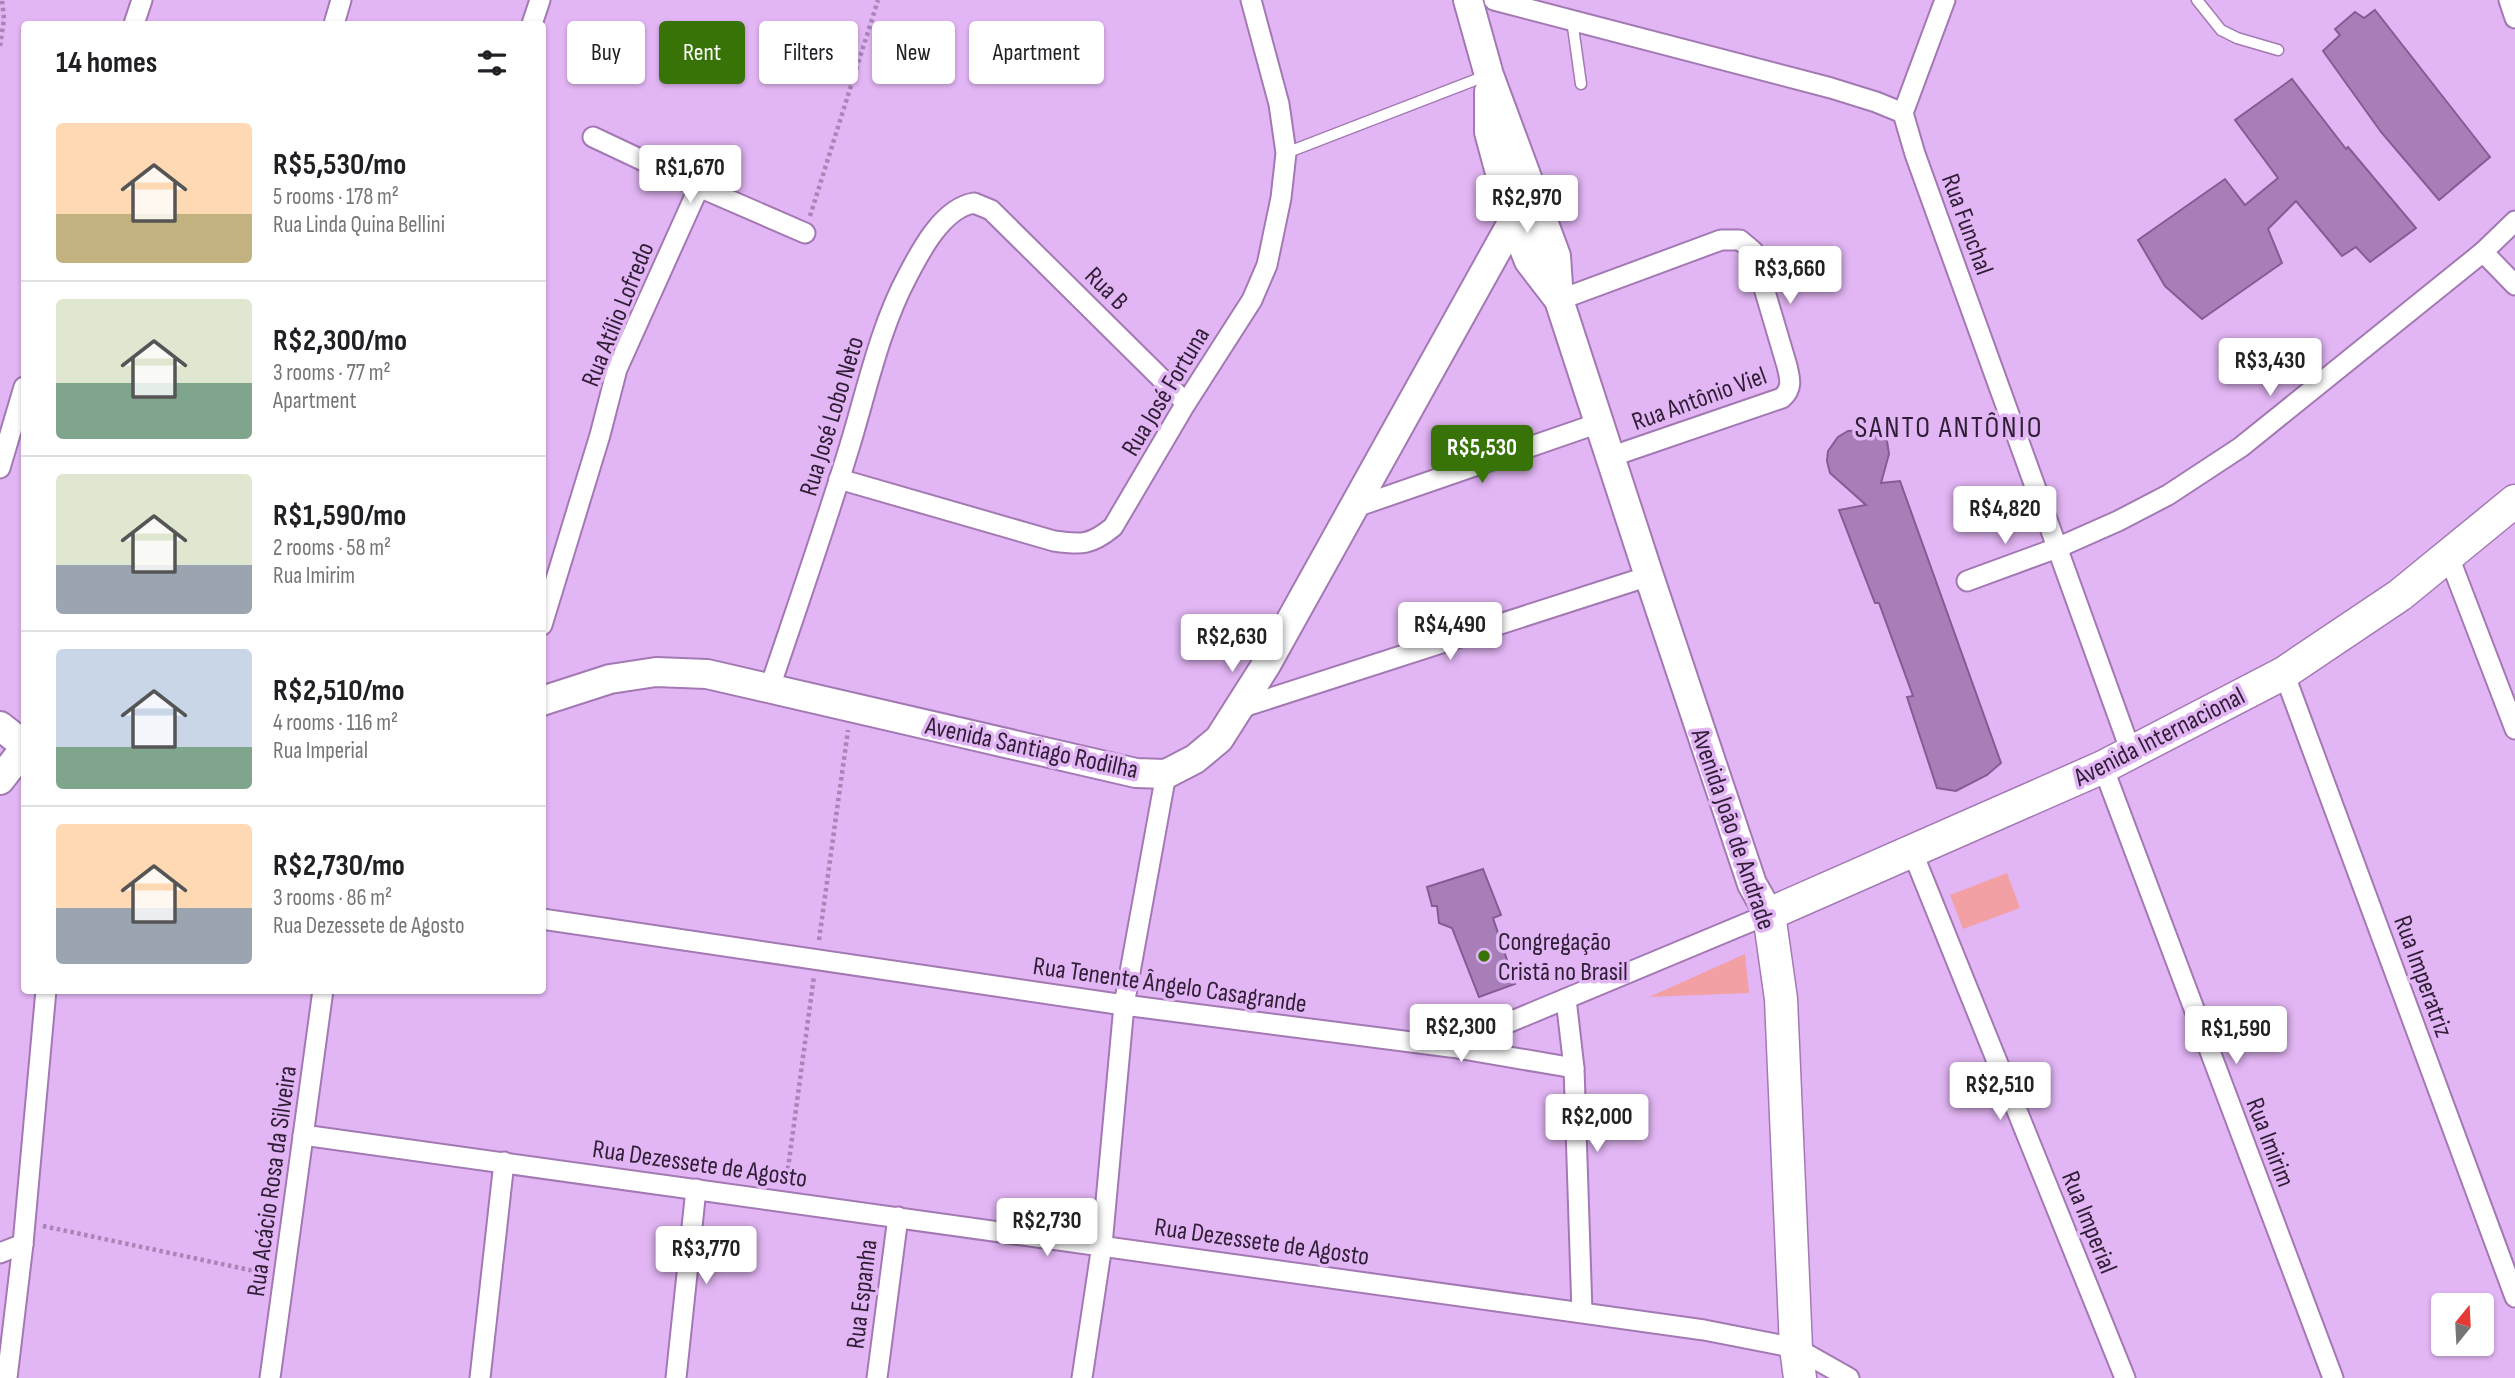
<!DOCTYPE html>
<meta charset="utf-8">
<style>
:root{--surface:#fff;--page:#f6f6f6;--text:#202124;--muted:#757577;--line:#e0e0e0;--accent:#387308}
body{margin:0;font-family:"Sofia Sans Condensed",sans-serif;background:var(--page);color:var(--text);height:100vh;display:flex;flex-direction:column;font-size:26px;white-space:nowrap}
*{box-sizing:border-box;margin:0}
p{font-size:23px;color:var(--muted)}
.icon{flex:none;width:38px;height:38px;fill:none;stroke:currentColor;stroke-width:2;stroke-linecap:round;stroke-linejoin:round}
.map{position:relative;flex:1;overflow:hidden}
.details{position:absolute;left:21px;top:21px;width:525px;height:973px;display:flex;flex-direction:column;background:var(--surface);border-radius:7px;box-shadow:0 2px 5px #0004}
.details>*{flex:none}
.top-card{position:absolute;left:567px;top:21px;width:665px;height:63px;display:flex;gap:14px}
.needle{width:46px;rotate:18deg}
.tools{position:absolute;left:2431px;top:1293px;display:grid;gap:14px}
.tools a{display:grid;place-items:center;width:63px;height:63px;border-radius:7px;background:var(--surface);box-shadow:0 2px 5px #0004;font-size:35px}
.price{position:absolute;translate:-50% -60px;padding:0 16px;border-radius:7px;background:#fff;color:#222;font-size:23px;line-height:46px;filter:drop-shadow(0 2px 4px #0008)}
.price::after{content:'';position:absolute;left:50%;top:42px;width:21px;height:16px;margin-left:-10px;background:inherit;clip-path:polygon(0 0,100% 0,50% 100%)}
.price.on{background:var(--accent);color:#fff}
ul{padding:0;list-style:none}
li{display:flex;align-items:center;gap:21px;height:175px;padding:0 35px}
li+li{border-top:2px solid var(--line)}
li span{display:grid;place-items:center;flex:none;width:196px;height:140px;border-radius:7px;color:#555}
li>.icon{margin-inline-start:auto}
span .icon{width:84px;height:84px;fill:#fffc;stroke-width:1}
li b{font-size:30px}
h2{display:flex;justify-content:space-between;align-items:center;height:84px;padding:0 35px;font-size:30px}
.chip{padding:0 24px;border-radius:7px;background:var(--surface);box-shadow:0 2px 5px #0004;font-size:24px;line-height:63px}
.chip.on{background:var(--accent);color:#fff}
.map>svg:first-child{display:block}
.green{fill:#f3a0a5}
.building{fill:#a87eb8;stroke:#845c94;stroke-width:2}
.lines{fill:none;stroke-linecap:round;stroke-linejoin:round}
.lane-casing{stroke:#a379b3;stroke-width:13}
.street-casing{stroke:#a379b3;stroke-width:23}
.secondary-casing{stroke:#a379b3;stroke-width:32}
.primary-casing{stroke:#a379b3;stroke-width:35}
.path{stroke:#a885b6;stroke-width:4.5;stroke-dasharray:3.5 3.5;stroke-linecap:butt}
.lane{stroke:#fff;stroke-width:10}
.street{stroke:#fff;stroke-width:19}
.secondary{stroke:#fff;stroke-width:28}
.primary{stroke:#fff;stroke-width:32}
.poi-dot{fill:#387308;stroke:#e2b6f4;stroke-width:2.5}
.labels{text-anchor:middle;stroke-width:7;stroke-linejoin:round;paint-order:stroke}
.street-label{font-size:26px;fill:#2f1e35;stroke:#e2b6f4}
.poi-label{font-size:26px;fill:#2f1e35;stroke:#e2b6f4;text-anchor:start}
.quarter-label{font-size:30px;letter-spacing:2px;fill:#2f1e35;stroke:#e2b6f4}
</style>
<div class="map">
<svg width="2515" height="1378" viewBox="0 0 2515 1378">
<rect width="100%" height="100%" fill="#e2b6f4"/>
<g class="green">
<polygon points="2007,873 2020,908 1963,929 1950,895"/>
<polygon points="1745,954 1749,993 1649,997"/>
</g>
<g class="building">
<polygon points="2375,10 2490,157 2439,200 2381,132 2323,51 2340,35 2335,29 2355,12 2364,18"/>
<polygon points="2292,79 2346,149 2348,147 2416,228 2370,262 2356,247 2342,256 2296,201 2268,229 2282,263 2202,319 2165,286 2138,240 2225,179 2245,205 2278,178 2235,120"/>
<polygon points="1867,430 1878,433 1887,441 1889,454 1881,483 1900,481 2001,763 1987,775 1956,791 1937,788 1907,697 1913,696 1879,603 1875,603 1839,510 1866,505 1830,473 1827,461 1828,451 1838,437 1848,431"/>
<polygon points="1483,869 1501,915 1493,918 1515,984 1479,997 1452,928 1439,923 1437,906 1432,906 1427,887"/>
</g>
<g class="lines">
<g class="lane-casing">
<g id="lane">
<polyline points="2197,0 2221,30 2237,38 2278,50"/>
<polyline points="1572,20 1581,84"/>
<polyline points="1286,153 1488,75"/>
</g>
</g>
<g class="street-casing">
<g id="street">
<polyline points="1494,0 1831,88 1876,102 1903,113 1915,154 2131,752"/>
<polyline points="2509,0 2515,18"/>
<polyline points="134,24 142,0"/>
<polyline points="334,24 341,0"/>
<polyline points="532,24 540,0"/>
<polyline points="1903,113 1945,0"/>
<polyline points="593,137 699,187 805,233"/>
<polyline points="2483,252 2515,285"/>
<path d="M1559,300L1721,240H1740L1753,251L1787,366C1790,379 1793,388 1782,398L1610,457"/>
<polyline points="0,468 24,387"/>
<path d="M839,479L1054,541C1082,545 1091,545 1113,527L1186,403L1252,300L1267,265L1281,198L1286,153L1279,104L1251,0"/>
<polyline points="1353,508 1599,423"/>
<polyline points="2449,557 2515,729"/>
<polyline points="1967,581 2057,548 2118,521 2168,495 2241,447 2483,252 2515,221"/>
<polyline points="542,625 600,435 617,369 699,187"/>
<polyline points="2284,673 2515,1297"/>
<path d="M770,687C797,607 825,527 850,445C867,389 880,327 908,275C921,250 943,208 974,203L991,210L1186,403"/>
<polyline points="1240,708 1649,576"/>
<polyline points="2103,767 2333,1378"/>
<polyline points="1912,851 2125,1378"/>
<polyline points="542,919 1124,1005 1450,1047 1769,914"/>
<polyline points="1566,999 1574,1068 1582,1312"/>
<polyline points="1451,1047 1574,1068"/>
<polyline points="303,1135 1704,1330 1796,1348 1849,1378"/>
<polyline points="0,1253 23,1244"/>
<polyline points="7,1378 23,1244 46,990"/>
<polyline points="270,1378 323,990"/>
<polyline points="480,1378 504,1162"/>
<polyline points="676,1378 696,1189"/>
<polyline points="877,1378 898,1217"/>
<polyline points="1082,1378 1102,1245 1124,1005 1166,774"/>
</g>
</g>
<g class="secondary-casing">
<g id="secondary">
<polyline points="1468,0 1489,75 1556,256 1559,300 1649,576 1752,884 1769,914"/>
<polyline points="1489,92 1489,132 1513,221 1529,261 1559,300"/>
<polyline points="542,701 610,679 656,672 707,674 1136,773 1166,774 1195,759 1219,739 1266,665 1513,221"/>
<polyline points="0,726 24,745"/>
<polyline points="0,780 24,749"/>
</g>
</g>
<g class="primary-casing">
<polyline id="primary" points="1800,1378 1796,1348 1781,999 1769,914 2103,767 2284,673 2400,595 2515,501"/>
</g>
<g class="path">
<polyline points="0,46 4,19 2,0"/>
<polyline points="810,216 878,0"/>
<polyline points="819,940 848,730"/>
<polyline points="786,1183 814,976"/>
<polyline points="43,1226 264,1273"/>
</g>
<use href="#lane" class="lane"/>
<use href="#street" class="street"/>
<use href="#secondary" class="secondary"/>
<use href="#primary" class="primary"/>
</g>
<circle class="poi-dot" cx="1484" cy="956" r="7"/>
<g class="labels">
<g class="street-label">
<text transform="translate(1968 224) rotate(70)" y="9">Rua Funchal</text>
<text transform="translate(1107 288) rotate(45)" y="9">Rua B</text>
<text transform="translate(617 314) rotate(-68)" y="9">Rua Atílio Lofredo</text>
<text transform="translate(1165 391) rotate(-59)" y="9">Rua José Fortuna</text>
<text transform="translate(1699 398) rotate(-20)" y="9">Rua Antônio Viel</text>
<text transform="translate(831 416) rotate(-73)" y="9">Rua José Lobo Neto</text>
<text transform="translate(2159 736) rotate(-27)" y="9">Avenida Internacional</text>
<text transform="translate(1032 747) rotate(12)" y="9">Avenida Santiago Rodilha</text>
<text transform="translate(1734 829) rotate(71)" y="9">Avenida João de Andrade</text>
<text transform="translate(2424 976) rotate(70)" y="9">Rua Imperatriz</text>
<text transform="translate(1170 984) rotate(8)" y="9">Rua Tenente Ângelo Casagrande</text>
<text transform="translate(2271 1142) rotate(69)" y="9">Rua Imirim</text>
<text transform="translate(700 1163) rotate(8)" y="9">Rua Dezessete de Agosto</text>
<text transform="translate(271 1181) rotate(-82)" y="9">Rua Acácio Rosa da Silveira</text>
<text transform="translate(2090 1222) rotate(68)" y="9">Rua Imperial</text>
<text transform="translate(1262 1241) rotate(8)" y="9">Rua Dezessete de Agosto</text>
<text transform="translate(861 1294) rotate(-83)" y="9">Rua Espanha</text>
</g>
<g class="poi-label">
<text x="1498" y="950">Congregação<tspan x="1498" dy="30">Cristã no Brasil</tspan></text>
</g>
<g class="quarter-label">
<text x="1949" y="437">SANTO ANTÔNIO</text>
</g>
</g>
</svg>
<div class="tools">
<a><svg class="needle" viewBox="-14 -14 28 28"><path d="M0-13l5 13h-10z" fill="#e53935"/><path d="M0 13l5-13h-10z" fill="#757577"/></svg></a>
</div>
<b class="price" style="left:690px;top:205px">R$1,670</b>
<b class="price" style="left:1527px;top:235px">R$2,970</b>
<b class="price" style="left:1790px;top:306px">R$3,660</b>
<b class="price" style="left:2270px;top:398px">R$3,430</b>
<b class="price on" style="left:1482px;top:485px">R$5,530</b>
<b class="price" style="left:2005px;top:546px">R$4,820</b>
<b class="price" style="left:1450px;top:662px">R$4,490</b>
<b class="price" style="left:1232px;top:674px">R$2,630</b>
<b class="price" style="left:1461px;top:1064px">R$2,300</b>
<b class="price" style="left:2236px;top:1066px">R$1,590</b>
<b class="price" style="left:2000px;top:1122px">R$2,510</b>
<b class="price" style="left:1597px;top:1154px">R$2,000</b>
<b class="price" style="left:1047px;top:1258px">R$2,730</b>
<b class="price" style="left:706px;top:1286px">R$3,770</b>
<div class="top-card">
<a class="chip">Buy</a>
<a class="chip on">Rent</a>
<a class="chip">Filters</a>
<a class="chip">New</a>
<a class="chip">Apartment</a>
</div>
<section class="details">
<h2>14 homes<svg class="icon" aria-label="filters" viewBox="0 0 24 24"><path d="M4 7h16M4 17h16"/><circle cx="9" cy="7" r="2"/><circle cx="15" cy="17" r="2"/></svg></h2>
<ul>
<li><span style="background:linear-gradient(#ffd9b3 65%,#c2b280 0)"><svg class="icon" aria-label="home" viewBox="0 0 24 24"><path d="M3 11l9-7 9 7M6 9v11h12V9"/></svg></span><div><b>R$5,530/mo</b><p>5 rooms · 178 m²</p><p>Rua Linda Quina Bellini</p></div></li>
<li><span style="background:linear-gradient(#dfe7d0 60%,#7fa58c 0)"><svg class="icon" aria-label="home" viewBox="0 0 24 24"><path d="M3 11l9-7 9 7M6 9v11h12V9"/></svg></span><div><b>R$2,300/mo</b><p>3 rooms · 77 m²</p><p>Apartment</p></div></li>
<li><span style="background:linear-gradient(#dfe7d0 65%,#9aa5b1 0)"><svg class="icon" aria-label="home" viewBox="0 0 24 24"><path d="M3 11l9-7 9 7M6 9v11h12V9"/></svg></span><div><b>R$1,590/mo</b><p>2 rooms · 58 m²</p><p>Rua Imirim</p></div></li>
<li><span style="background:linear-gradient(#c9d6e8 70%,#7fa58c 0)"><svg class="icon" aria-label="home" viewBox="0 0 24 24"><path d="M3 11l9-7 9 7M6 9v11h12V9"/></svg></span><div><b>R$2,510/mo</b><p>4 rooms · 116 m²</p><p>Rua Imperial</p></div></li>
<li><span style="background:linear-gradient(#ffd9b3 60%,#9aa5b1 0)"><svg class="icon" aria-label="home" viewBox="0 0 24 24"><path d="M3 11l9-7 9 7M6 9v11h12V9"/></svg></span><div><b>R$2,730/mo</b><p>3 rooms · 86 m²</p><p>Rua Dezessete de Agosto</p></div></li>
</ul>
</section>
</div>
